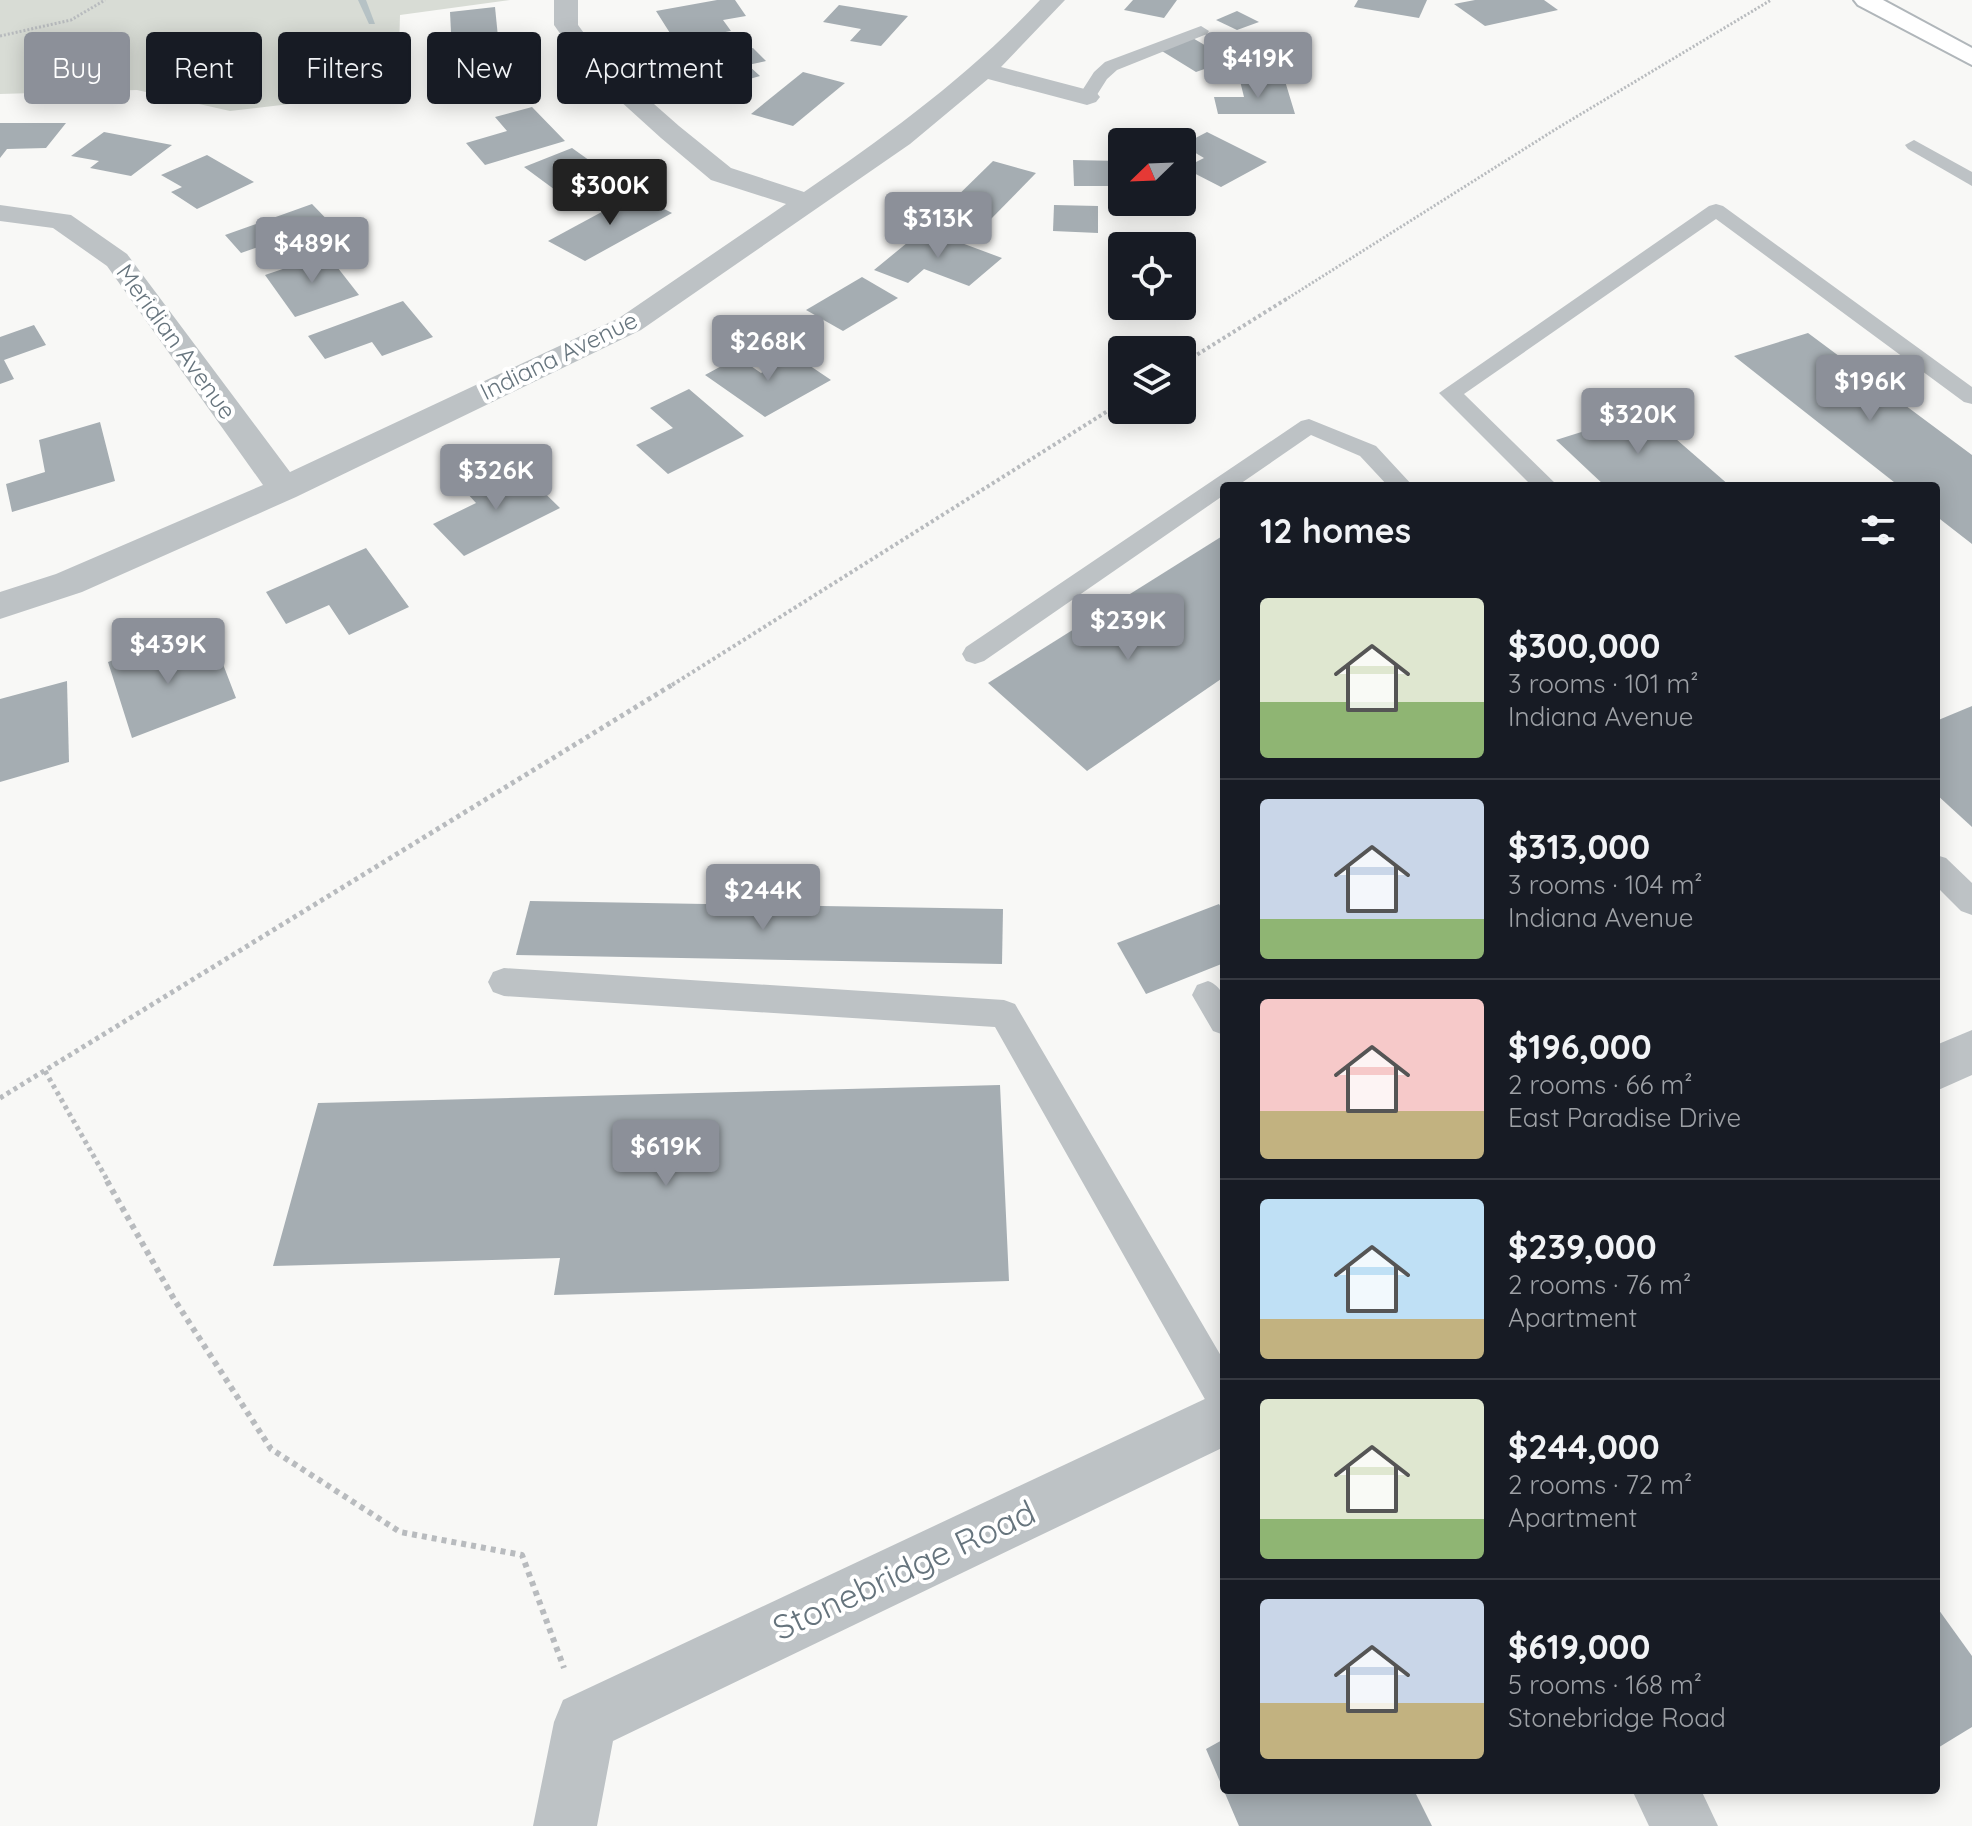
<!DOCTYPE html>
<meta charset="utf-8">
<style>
:root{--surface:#171b24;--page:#20242c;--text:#f1f3f6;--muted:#9ea1a6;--line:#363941;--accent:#8c9099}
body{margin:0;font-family:Quicksand,sans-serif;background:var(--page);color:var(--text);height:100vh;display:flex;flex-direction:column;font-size:30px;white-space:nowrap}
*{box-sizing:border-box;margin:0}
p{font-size:26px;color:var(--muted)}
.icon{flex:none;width:44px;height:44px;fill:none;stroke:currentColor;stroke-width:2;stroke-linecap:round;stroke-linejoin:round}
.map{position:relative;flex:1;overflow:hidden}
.panel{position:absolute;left:1220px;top:482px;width:720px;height:1312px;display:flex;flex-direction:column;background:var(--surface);border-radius:8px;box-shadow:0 4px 20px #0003}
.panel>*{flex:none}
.top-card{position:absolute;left:24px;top:32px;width:760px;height:72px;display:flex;gap:16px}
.needle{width:52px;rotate:247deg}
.tools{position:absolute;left:1108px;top:128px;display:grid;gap:16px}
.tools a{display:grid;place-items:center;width:88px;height:88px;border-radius:8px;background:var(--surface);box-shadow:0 4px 20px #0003;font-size:40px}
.price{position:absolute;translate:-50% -68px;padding:0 18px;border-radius:8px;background:var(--accent);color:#fff;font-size:26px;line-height:52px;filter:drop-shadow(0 2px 4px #0008)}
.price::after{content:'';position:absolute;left:50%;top:48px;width:24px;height:18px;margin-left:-12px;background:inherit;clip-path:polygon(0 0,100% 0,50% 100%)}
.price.selected{background:#222;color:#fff}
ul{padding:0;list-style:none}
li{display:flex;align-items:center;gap:24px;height:200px;padding:0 40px}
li+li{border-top:2px solid var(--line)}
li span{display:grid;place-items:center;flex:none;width:224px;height:160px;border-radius:8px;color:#555}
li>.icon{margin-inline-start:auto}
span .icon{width:96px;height:96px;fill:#fffc;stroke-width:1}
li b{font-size:34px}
h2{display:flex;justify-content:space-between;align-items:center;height:96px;padding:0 40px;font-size:34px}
.pill{padding:0 28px;border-radius:8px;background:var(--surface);box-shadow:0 4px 20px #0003;font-size:28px;line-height:72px}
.pill.selected{background:var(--accent);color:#fff}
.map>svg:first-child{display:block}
.green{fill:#d8dcd5}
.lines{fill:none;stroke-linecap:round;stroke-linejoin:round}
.stream{fill:#b6c2c5;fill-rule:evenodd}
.building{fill:#a5adb2}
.secondary-casing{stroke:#b0b6ba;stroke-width:4}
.path-far3{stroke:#b8bbbe;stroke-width:3;stroke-dasharray:2 2;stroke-linecap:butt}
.path-far2{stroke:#b8bbbe;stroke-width:4;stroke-dasharray:3 3;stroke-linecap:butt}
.path-far1{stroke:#b8bbbe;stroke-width:5;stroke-dasharray:4 4;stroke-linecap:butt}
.path{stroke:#b8bbbe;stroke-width:6;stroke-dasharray:5 5;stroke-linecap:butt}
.lane{fill:#bdc2c5;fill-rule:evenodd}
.street{fill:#bdc2c5;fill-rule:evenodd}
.secondary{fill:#fff;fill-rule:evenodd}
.labels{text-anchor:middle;stroke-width:8;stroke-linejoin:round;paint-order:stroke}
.far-street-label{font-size:24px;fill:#66747d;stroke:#fff}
.near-street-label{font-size:34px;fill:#66747d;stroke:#fff}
</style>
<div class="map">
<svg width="1972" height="1826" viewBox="0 0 1972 1826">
<rect width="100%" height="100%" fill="#f8f8f6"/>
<polygon class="green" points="0,0 510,0 400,15 398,85 341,98 230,111 137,90 0,94"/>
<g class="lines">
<polygon class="stream" points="358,0 366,0 375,24 369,24"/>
</g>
<g class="building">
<polygon points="717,0 735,0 746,16 723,20 731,31 675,41 656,11"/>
<polygon points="1133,0 1177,0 1164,18 1124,10"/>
<polygon points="1358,0 1427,0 1419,18 1354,7"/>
<polygon points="1475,0 1544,0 1558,10 1485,26 1454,4"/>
<polygon points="839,5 908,16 881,46 850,41 861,29 823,22"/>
<polygon points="495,7 499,47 452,52 450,12"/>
<polygon points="1237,11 1259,22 1237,30 1216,20"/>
<polygon points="1191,37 1230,60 1196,72 1157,48"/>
<polygon points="717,42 730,54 753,48 766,61 748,65 760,76 718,88 681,51"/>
<polygon points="507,54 520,83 473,92 461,63"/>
<polygon points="803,72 845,83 793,126 751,114"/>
<polygon points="1240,81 1285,81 1295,114 1218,114 1214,97 1244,97"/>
<polygon points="532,107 565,141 485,165 466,143 507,131 495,117"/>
<polygon points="0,123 66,123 46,148 7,149 0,158"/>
<polygon points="104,132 172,145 131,176 90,168 99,161 71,156"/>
<polygon points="1207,132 1267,162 1221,187 1184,168 1204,158 1182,145"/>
<polygon points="572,148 614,178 566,198 524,167"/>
<polygon points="207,155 254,182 197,209 171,192 182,187 161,175"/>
<polygon points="1073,160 1122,161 1122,186 1074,186"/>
<polygon points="993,161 1036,173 988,222 944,209"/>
<polygon points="635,194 672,213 585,261 548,241"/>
<polygon points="312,204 340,233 292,251 281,239 241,253 225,235"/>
<polygon points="1054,205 1098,206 1098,233 1053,231"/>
<polygon points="924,229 1002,258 969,286 924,269 908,283 874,270"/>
<polygon points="327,254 359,295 295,317 265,275"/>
<polygon points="862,277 898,298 843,331 806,310"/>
<polygon points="403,301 433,337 382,356 372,342 325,359 308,336"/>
<polygon points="34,325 46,345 4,360 14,379 0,384 0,337"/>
<polygon points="1808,333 1972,455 1972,544 1936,516 1936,486 1899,486 1734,356"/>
<polygon points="794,355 831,380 765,417 705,375 738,357 761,373"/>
<polygon points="689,389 744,436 668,474 636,445 673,428 650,408"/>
<polygon points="1645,412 1730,486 1605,486 1556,440"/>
<polygon points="100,422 115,481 12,512 6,484 45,472 39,440"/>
<polygon points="518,467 560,508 464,556 433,524 476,503 466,492"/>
<polygon points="1224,535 1224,677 1087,771 988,683"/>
<polygon points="366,548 409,607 349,635 329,605 286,624 266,592"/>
<polygon points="169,640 176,661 216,646 236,698 132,738 108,662"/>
<polygon points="67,681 69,762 0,782 0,699"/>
<polygon points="1972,706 1972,827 1936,794 1936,721"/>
<polygon points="530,901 1003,909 1002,964 516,955"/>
<polygon points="1219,904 1224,912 1224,963 1146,994 1117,943"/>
<polygon points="1000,1085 1009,1281 554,1295 560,1258 273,1266 318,1103"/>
<polygon points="1936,1606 1972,1656 1972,1727 1936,1749"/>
<polygon points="1224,1739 1224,1790 1414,1790 1432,1826 1239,1826 1206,1749"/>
</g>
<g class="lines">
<g class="secondary-casing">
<polygon id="secondary" points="1854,0 1883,0 1972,48 1972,65 1858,5"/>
</g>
<g class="path-far3">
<polyline points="0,36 71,20 105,0"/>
<polyline points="1285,300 1556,129 1771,0"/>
</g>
<g class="path-far2">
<polyline points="1182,364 1288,298"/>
<polyline points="672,685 1122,402"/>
</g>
<g class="path-far1">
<polyline points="45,1071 109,1183"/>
<polyline points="0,1098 675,683"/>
</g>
<polyline class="path" points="107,1181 174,1299 271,1449 400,1532 522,1555 564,1668"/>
<g class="lane">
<polygon points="1201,26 1209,31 1207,34 1117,70 1107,79 1093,101 1081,101 1078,97 1094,72 1105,62"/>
<polygon points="1914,140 1972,172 1972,186 1908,149 1905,145"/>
<polygon points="1716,204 1723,206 1972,387 1972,404 1964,402 1716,219 1464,394 1558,486 1532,486 1439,393 1709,206"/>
<polygon points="1309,419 1376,446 1413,486 1388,486 1360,456 1311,435 1237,486 1224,486 1224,495 984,661 975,664 966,661 962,654 966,647 1301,421"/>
<polygon points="1936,855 1946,858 1972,883 1972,915 1961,911 1936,886"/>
<polygon points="504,968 1004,1000 1015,1004 1224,1361 1224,1416 1211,1410 995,1027 504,996 493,992 488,982 493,972"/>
<path d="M1208,981C1231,990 1224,1014 1224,1035L1213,1031L1192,995L1197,985Z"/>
</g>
<g class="street">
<path d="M554,0H578V25L604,60L679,126L731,168L804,192C889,134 970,75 1040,0H1065L1001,67L1096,92L1100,97L1096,102L1087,105L988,79L910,144L641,330L296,497L82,592L0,619V592L56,574L263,485L107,266L53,228L0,221V205L71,215L127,254L290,472L619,318L786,204L711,180L661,138L586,70L554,25Z"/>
<polygon points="1972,1030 1972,1075 1936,1091 1936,1045"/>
<polygon points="1224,1390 1224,1447 613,1741 597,1826 533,1826 554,1722 563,1700"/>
<polygon points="1632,1790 1701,1790 1718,1826 1649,1826"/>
</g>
<use href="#secondary" class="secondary"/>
</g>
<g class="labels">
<g class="far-street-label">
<text transform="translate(176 342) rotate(54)" y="8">Meridian Avenue</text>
<text transform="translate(559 356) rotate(-26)" y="8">Indiana Avenue</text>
</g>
<g class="near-street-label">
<text transform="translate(904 1570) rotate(-25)" y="12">Stonebridge Road</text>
</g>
</g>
</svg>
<div class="tools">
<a><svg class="needle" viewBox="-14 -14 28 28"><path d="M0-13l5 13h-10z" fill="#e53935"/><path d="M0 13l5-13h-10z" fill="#9ea1a6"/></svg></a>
<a><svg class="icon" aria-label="locate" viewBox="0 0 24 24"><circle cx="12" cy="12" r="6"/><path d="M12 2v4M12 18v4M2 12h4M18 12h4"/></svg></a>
<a><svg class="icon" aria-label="layers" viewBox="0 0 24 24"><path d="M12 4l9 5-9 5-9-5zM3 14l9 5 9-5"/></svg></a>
</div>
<b class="price" style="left:1258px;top:100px">$419K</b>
<b class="price selected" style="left:610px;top:227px">$300K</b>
<b class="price" style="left:938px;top:260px">$313K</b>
<b class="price" style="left:312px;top:285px">$489K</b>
<b class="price" style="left:768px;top:383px">$268K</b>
<b class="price" style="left:1870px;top:423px">$196K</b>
<b class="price" style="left:1638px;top:456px">$320K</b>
<b class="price" style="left:496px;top:512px">$326K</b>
<b class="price" style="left:1128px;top:662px">$239K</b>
<b class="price" style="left:168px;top:686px">$439K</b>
<b class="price" style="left:763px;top:932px">$244K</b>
<b class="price" style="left:666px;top:1188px">$619K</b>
<div class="top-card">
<a class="pill selected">Buy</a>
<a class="pill">Rent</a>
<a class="pill">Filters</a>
<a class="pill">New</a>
<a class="pill">Apartment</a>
</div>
<section class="panel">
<h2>12 homes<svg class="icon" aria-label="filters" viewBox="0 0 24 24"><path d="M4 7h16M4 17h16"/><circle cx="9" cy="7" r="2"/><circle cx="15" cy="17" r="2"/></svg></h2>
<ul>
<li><span style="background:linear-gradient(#dfe7d0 65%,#8fb573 0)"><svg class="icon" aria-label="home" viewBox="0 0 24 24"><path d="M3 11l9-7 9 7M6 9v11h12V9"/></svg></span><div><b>$300,000</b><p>3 rooms · 101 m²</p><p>Indiana Avenue</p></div></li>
<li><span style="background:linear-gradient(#c9d6e8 75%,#8fb573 0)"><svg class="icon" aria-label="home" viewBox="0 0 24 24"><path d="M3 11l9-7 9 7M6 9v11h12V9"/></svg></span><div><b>$313,000</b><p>3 rooms · 104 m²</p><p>Indiana Avenue</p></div></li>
<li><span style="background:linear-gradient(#f6c9c9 70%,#c2b280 0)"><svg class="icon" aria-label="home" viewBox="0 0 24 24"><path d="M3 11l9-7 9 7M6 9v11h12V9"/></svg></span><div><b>$196,000</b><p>2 rooms · 66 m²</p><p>East Paradise Drive</p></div></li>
<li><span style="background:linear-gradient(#bfe0f5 75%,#c2b280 0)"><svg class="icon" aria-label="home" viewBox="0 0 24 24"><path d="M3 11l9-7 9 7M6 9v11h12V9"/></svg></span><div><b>$239,000</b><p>2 rooms · 76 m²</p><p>Apartment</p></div></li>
<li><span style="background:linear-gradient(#dfe7d0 75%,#8fb573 0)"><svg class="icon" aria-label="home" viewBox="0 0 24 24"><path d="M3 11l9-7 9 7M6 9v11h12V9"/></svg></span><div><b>$244,000</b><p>2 rooms · 72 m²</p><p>Apartment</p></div></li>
<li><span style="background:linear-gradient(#c9d6e8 65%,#c2b280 0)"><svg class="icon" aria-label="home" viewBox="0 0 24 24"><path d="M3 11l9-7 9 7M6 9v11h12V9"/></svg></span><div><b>$619,000</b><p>5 rooms · 168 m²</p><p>Stonebridge Road</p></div></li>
</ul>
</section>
</div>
